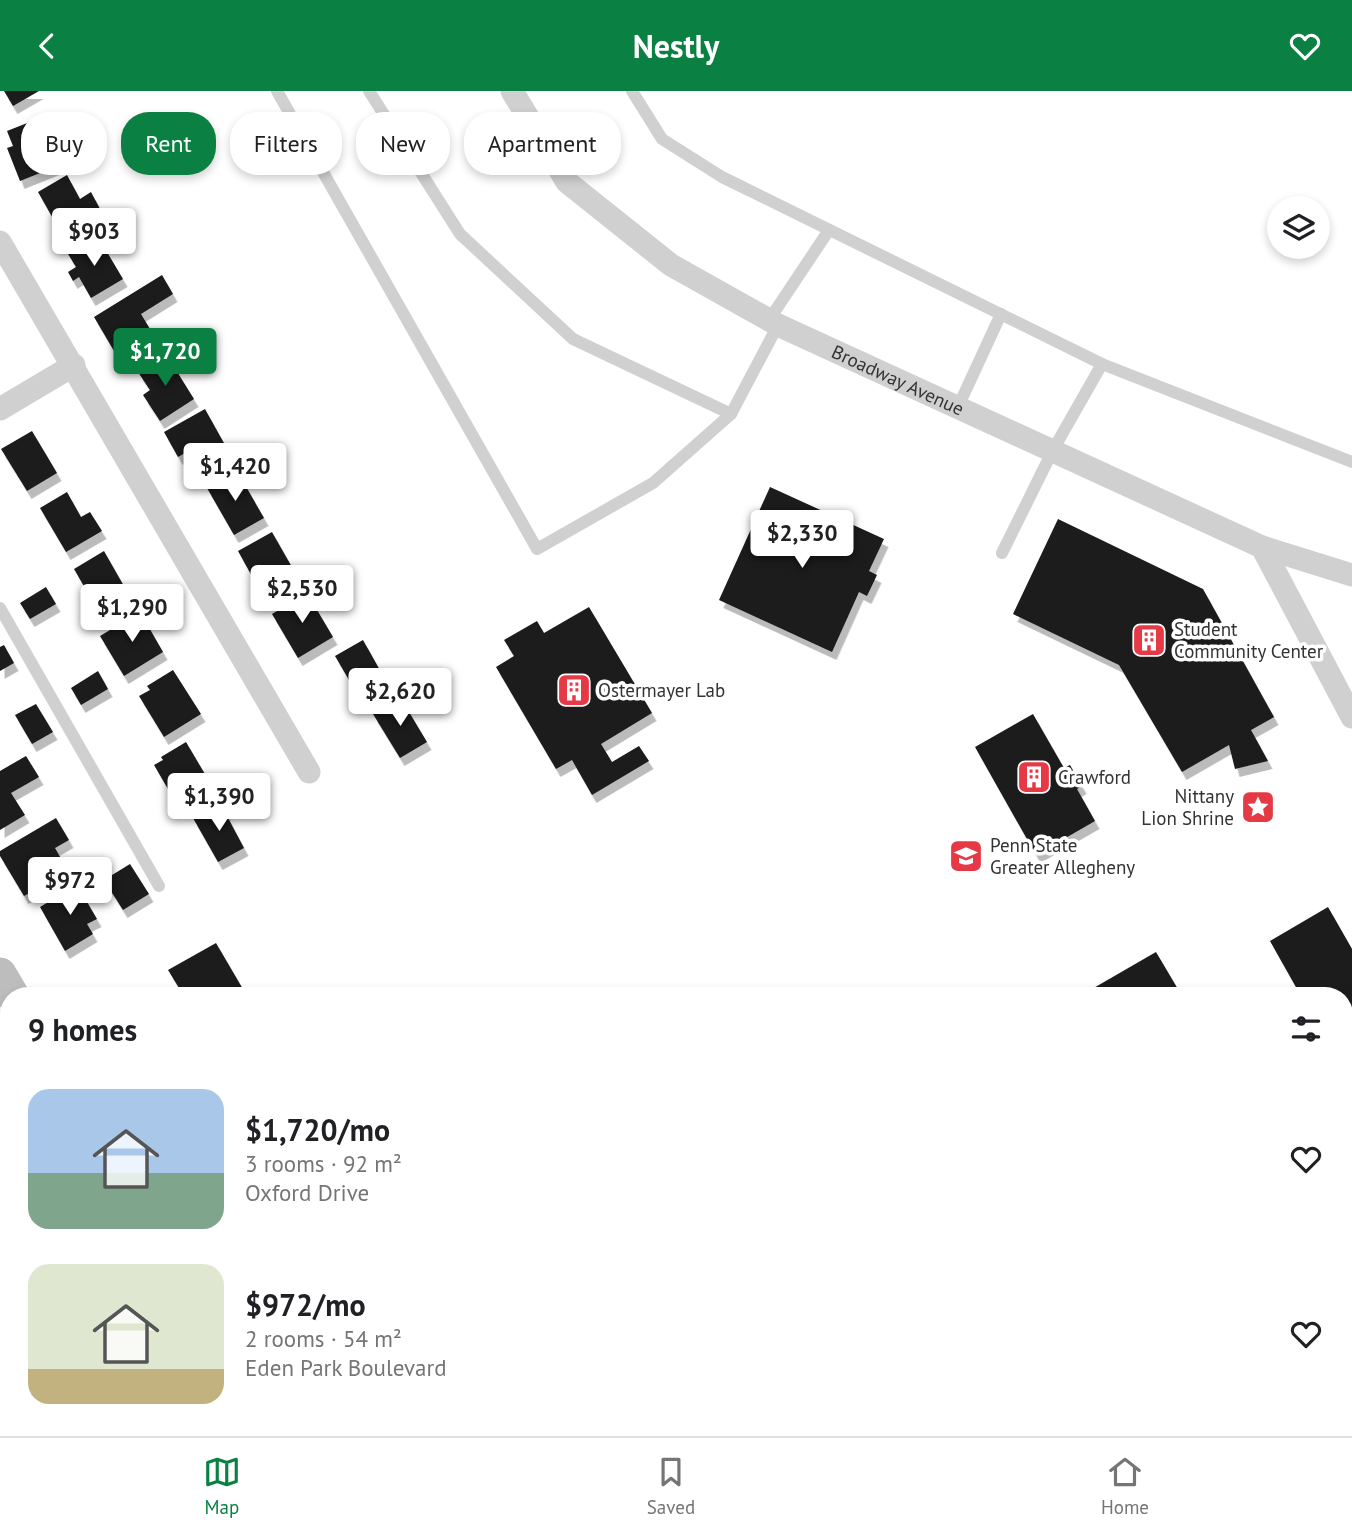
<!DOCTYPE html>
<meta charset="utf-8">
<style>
:root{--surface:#fff;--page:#f2f2f2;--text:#202124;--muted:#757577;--line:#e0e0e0;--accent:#0b8043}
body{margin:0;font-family:"PT Sans",sans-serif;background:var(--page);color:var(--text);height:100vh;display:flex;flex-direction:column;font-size:26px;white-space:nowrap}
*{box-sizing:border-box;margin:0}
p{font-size:23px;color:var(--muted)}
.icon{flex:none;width:38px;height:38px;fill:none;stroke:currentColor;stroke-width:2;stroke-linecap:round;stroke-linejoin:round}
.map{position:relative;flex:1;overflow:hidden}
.panel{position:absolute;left:0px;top:896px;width:1353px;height:450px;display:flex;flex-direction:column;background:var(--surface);border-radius:28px 28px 0 0;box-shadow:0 4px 10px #0003}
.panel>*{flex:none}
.top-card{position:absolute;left:21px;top:21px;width:700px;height:63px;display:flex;gap:14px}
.controls{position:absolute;left:1267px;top:105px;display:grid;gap:14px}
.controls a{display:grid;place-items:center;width:63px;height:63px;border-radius:50%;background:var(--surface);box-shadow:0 4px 10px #0003;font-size:35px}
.price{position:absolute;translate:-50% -60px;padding:0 16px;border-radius:7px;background:#fff;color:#222;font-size:23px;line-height:46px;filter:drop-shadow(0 2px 4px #0008)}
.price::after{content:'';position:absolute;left:50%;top:42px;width:21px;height:16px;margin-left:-10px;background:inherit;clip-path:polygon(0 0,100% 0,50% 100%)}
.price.active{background:var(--accent);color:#fff}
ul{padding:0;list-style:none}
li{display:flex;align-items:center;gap:21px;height:175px;padding:0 28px}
li span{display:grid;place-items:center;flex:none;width:196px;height:140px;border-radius:21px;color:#555}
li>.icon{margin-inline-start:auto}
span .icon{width:84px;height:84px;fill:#fffc;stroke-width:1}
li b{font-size:30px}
h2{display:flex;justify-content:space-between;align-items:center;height:84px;padding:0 28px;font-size:30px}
.chip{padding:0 24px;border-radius:28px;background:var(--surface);box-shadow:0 4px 10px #0003;font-size:24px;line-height:63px}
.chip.active{background:var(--accent);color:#fff}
header{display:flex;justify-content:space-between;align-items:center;height:91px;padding:0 28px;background:var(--accent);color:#fff;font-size:32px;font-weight:700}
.tabs{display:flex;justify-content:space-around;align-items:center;height:98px;border-top:2px solid var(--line);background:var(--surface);font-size:19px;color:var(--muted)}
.tabs a{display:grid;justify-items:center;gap:4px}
.tabs .active{color:var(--accent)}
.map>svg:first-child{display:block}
.green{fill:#e6ecdf}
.building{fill:#1a1a1a;filter:url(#shadow)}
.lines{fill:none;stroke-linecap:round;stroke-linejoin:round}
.lane{stroke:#d0d0d0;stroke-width:12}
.street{stroke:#d0d0d0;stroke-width:23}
.secondary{stroke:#bdbdbd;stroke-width:33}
.labels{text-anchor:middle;stroke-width:7;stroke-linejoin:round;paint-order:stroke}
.street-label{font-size:19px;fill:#333;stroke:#fff}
.poi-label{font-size:19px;fill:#333;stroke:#fff;text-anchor:start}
</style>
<header><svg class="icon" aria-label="back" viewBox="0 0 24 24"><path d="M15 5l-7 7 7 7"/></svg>Nestly<svg class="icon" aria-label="heart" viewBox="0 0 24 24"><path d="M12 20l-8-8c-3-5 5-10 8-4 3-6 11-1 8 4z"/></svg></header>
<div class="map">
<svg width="1352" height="1345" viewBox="0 0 1352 1345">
<defs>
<filter id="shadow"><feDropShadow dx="4.5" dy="8" stdDeviation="0" flood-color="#0004"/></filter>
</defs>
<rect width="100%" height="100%" fill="#fff"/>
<g class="green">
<polygon points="1352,1324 1352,1345 1210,1345 1258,1337 1344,1337 1344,1325"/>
<polygon points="725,1337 782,1337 783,1345 726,1345"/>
</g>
<g class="building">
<polygon points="4,0 39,0 13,15"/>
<polygon points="50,23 59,46 81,38 90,62 20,90 7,57 13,55 7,40"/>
<polygon points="67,84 80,108 91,101 100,118 85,127 87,131 63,145 38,101"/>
<polygon points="98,146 123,188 91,207 79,186 73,190 68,181 76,176 68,163"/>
<polygon points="162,184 173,203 141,223 156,248 120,270 94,226"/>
<polygon points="166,263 194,308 160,330 143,304 150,299 138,281"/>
<polygon points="205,318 230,363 196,381 185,362 178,366 164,341"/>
<polygon points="32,340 57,382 27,400 1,358"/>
<polygon points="237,380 264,427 234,444 207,397"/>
<polygon points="770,396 884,448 869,480 877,484 867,505 859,501 832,561 719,509"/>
<polygon points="67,401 81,426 90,421 102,440 66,461 40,417"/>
<polygon points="1058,428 1203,498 1274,626 1251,639 1268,670 1235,678 1229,654 1182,681 1119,574 1013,523"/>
<polygon points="272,441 297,485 263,505 238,460"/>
<polygon points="104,460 129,504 99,521 74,478"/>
<polygon points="46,496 56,513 30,528 20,512"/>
<polygon points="307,502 333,546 298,567 272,523"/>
<polygon points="589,516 652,622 601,653 612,671 639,655 649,670 592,704 572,669 556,678 496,576 514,565 504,549 537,530 544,542"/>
<polygon points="140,521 163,561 124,585 100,545"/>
<polygon points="363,549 386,590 359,606 335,565"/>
<polygon points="4,554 14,572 0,580 0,556"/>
<polygon points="173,579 201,623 164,646 139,605 150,599 147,595"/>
<polygon points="98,580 108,598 81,614 71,597"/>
<polygon points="400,606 427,651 400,667 373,623"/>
<polygon points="36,613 53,641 32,653 15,624"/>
<polygon points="1033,623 1064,677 1070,674 1082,695 1077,698 1095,730 1036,764 975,656"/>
<polygon points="186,651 212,695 178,715 154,674 163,669 161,666"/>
<polygon points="26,665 39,686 11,702 25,724 0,739 0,680"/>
<polygon points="220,712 244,757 218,771 193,727"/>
<polygon points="56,727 69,749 55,757 68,780 24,805 0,765 0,760"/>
<polygon points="130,773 149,803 123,819 104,789"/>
<polygon points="77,794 97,828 87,833 93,843 65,860 40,816"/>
<polygon points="1328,816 1352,858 1352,964 1344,969 1344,905 1301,905 1270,850"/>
<polygon points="216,852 247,905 184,905 168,879"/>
<polygon points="1156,861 1182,905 1086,905 1085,902"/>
<polygon points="1344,1159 1352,1172 1352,1196 1344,1200"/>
<polygon points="668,1337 725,1337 726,1345 670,1345"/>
<polygon points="782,1337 835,1337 836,1345 783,1345"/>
</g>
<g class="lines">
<g class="lane">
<polyline points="277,0 537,458 653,392 731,323 778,234"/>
<polyline points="369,0 460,143 573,248 731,323"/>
<polyline points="632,0 662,48 722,86 1102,273 1352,371"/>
<polyline points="769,229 829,139"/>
<polyline points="958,316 1001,223"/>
<polyline points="1002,462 1053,359 1102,273"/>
<polyline points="0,517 159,795"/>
<polyline points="611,1337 615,1345"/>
<polyline points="437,1345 451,1337"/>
<polyline points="546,1345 562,1337"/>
</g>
<g class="street">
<path id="s1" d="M512,0L567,91L671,174L778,234L1262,456L1352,484"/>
<polyline points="0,151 309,681"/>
<polyline points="0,318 74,274"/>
<polyline points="1262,456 1352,626"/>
<polyline points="1344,1306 1352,1306"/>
<polyline points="1291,1337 1307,1345"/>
<polyline points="1130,1345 1161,1337"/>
</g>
<g class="secondary">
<polyline points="0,883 13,905"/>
<polyline points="267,1337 271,1345"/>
</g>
</g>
<defs>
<g id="building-square" transform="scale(1.75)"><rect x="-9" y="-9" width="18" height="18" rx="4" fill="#e63946" stroke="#fff"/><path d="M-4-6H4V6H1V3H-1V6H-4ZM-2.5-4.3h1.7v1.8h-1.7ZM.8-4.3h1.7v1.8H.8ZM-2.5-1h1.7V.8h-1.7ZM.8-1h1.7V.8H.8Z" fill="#fff"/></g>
<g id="sight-square" transform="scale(1.75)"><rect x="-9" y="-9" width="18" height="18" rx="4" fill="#e63946" stroke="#fff"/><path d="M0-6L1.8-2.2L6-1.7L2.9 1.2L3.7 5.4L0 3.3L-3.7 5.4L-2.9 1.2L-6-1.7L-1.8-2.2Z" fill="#fff"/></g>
<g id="university-square" transform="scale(1.75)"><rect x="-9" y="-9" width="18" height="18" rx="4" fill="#e63946" stroke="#fff"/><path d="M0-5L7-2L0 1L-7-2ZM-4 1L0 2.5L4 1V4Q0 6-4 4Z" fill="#fff"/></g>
</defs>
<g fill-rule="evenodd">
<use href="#building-square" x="1149" y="549"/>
<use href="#building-square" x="574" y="599"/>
<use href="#building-square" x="1034" y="686"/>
<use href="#sight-square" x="1258" y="716"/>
<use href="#university-square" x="966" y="765"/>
</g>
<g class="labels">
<g class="street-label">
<text dy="7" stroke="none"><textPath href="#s1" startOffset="494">Broadway Avenue</textPath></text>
</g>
<g class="poi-label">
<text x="1174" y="545">Student<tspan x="1174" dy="22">Community Center</tspan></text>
<text x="598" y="606">Ostermayer Lab</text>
<text x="1058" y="693">Crawford</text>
<text x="1234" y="712" text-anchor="end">Nittany<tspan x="1234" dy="22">Lion Shrine</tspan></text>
<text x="990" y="761">Penn State<tspan x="990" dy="22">Greater Allegheny</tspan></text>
</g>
</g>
</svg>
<div class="controls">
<a><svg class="icon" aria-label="layers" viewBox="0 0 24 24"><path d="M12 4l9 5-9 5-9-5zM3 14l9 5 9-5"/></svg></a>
</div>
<b class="price" style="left:94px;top:177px">$903</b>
<b class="price active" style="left:165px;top:297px">$1,720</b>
<b class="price" style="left:235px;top:412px">$1,420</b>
<b class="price" style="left:802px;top:479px">$2,330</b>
<b class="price" style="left:302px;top:534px">$2,530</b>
<b class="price" style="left:132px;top:553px">$1,290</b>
<b class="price" style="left:400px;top:637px">$2,620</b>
<b class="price" style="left:219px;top:742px">$1,390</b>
<b class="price" style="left:70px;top:826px">$972</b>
<div class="top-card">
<a class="chip">Buy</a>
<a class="chip active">Rent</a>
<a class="chip">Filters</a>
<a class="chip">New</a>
<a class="chip">Apartment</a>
</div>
<section class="panel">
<h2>9 homes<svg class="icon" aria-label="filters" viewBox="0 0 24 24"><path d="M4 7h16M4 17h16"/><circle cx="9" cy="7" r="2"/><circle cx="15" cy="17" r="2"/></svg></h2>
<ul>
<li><span style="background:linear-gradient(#a9c7e8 60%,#7fa58c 0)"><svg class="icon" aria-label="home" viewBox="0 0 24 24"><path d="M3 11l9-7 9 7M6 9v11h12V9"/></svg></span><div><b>$1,720/mo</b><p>3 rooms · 92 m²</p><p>Oxford Drive</p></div><svg class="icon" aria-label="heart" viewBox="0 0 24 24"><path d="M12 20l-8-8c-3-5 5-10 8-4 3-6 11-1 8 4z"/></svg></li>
<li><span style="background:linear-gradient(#dfe7d0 75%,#c2b280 0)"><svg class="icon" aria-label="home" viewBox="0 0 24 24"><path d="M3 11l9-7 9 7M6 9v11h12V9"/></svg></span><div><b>$972/mo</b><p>2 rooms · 54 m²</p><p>Eden Park Boulevard</p></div><svg class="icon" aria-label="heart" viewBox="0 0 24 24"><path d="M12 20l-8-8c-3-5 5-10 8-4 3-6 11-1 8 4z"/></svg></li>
</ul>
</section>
</div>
<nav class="tabs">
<a class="active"><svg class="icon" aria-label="map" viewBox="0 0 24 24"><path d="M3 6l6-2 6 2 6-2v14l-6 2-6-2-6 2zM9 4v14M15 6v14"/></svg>Map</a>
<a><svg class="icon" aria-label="saved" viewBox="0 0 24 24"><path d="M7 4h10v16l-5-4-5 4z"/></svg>Saved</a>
<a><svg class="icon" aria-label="home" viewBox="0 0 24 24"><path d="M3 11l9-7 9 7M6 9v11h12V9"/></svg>Home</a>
</nav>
